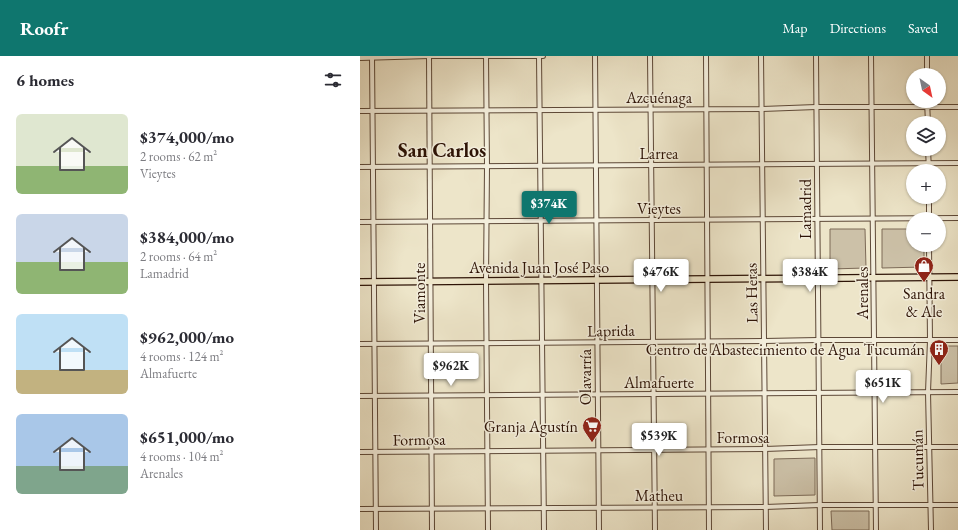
<!DOCTYPE html>
<meta charset="utf-8">
<style>
:root{--surface:#fff;--page:#f7f7f7;--text:#2b2b33;--muted:#7c7c81;--accent:#0f766e}
body{margin:0;font-family:"EB Garamond",serif;background:var(--page);color:var(--text);height:100vh;display:flex;flex-direction:column;font-size:15px;white-space:nowrap}
*{box-sizing:border-box;margin:0}
p{font-size:13px;color:var(--muted)}
.icon{flex:none;width:22px;height:22px;fill:none;stroke:currentColor;stroke-width:2;stroke-linecap:round;stroke-linejoin:round}
.map{position:relative;flex:1;overflow:hidden}
.side{display:flex;flex-direction:column;background:var(--surface);width:360px}
.side>*{flex:none}
.needle{width:26px;rotate:147deg}
.fabs{position:absolute;left:546px;top:12px;display:grid;gap:8px}
.fabs a{display:grid;place-items:center;width:40px;height:40px;border-radius:50%;background:var(--surface);box-shadow:0 1px 3px #0004;font-size:20px}
.price{position:absolute;translate:-50% -34px;padding:0 9px;border-radius:4px;background:#fff;color:#222;font-size:13px;line-height:26px;filter:drop-shadow(0 1px 2px #0008)}
.price::after{content:'';position:absolute;left:50%;top:24px;width:12px;height:9px;margin-left:-6px;background:inherit;clip-path:polygon(0 0,100% 0,50% 100%)}
.price.on{background:var(--accent);color:#fff}
ul{padding:0;list-style:none}
li{display:flex;align-items:center;gap:12px;height:100px;padding:0 16px}
li span{display:grid;place-items:center;flex:none;width:112px;height:80px;border-radius:6px;color:#555}
li>.icon{margin-inline-start:auto}
span .icon{width:48px;height:48px;fill:#fffc;stroke-width:1}
li b{font-size:17px}
h2{display:flex;justify-content:space-between;align-items:center;height:48px;padding:0 16px;font-size:17px}
header{display:flex;align-items:center;gap:24px;box-sizing:border-box;height:56px;padding:0 20px;background:var(--accent);color:#fff}
header strong{font-size:19px}
nav{display:flex;gap:22px;margin-inline-start:auto;font-size:14px}
main{display:flex;flex:1;min-height:0}
.map>svg:first-child{display:block}
.green{fill:#ccc1a8;stroke:#7c6a57}
.lines{fill:none;stroke-linecap:round;stroke-linejoin:round}
.minor-casing{stroke:#5d4837;stroke-width:6}
.major-casing{stroke:#2d1306;stroke-width:8}
.minor{stroke:#f3eedc;stroke-width:4}
.major{stroke:#ede5c9;stroke-width:5.5}
.labels{text-anchor:middle;stroke-width:3;stroke-linejoin:round;paint-order:stroke}
.street-label{font-size:16px;fill:#2d1306;stroke:#f3eedc}
.poi-label{font-size:16px;fill:#2d1306;stroke:#f3eedc;text-anchor:end}
.district-label{font-size:20px;font-weight:bold;fill:#2d1306;stroke:#f3eedc}
</style>
<header>
<strong>Roofr</strong>
<nav><a>Map</a><a>Directions</a><a>Saved</a></nav>
</header>
<main>
<section class="side">
<h2>6 homes<svg class="icon" aria-label="filters" viewBox="0 0 24 24"><path d="M4 7h16M4 17h16"/><circle cx="9" cy="7" r="2"/><circle cx="15" cy="17" r="2"/></svg></h2>
<ul>
<li><span style="background:linear-gradient(#dfe7d0 65%,#8fb573 0)"><svg class="icon" aria-label="home" viewBox="0 0 24 24"><path d="M3 11l9-7 9 7M6 9v11h12V9"/></svg></span><div><b>$374,000/mo</b><p>2 rooms · 62 m²</p><p>Vieytes</p></div></li>
<li><span style="background:linear-gradient(#c9d6e8 60%,#8fb573 0)"><svg class="icon" aria-label="home" viewBox="0 0 24 24"><path d="M3 11l9-7 9 7M6 9v11h12V9"/></svg></span><div><b>$384,000/mo</b><p>2 rooms · 64 m²</p><p>Lamadrid</p></div></li>
<li><span style="background:linear-gradient(#bfe0f5 70%,#c2b280 0)"><svg class="icon" aria-label="home" viewBox="0 0 24 24"><path d="M3 11l9-7 9 7M6 9v11h12V9"/></svg></span><div><b>$962,000/mo</b><p>4 rooms · 124 m²</p><p>Almafuerte</p></div></li>
<li><span style="background:linear-gradient(#a9c7e8 65%,#7fa58c 0)"><svg class="icon" aria-label="home" viewBox="0 0 24 24"><path d="M3 11l9-7 9 7M6 9v11h12V9"/></svg></span><div><b>$651,000/mo</b><p>4 rooms · 104 m²</p><p>Arenales</p></div></li>
</ul>
</section>
<div class="map">
<svg width="598" height="474" viewBox="0 0 598 474">
<rect width="100%" height="100%" fill="#ede5c9"/>
<filter id="stains"><feTurbulence type="fractalNoise" baseFrequency=".005" numOctaves="4"/><feColorMatrix values="0 0 0 0 .2 0 0 0 0 .09 0 0 0 0 .02 0 0 0 .5 -.17"/></filter>
<radialGradient id="worn" r=".72"><stop offset=".6" stop-color="#630" stop-opacity="0"/><stop offset="1" stop-color="#630" stop-opacity=".3"/></radialGradient>
<g class="green">
<polygon points="470,173 505,173 506,212 470,213"/>
<polygon points="522,173 553,173 553,189 564,189 564,211 522,212"/>
<polygon points="581,290 598,290 598,327 581,328"/>
<polygon points="455,402 455,439 414,440 414,403"/>
<polygon points="471,455 509,455 509,474 472,474"/>
</g>
<g class="lines">
<g class="minor-casing">
<g id="minor">
<polyline points="12,0 16,474"/>
<polyline points="69,0 72,474"/>
<polyline points="126,0 127,110 126,225 128,474"/>
<polyline points="179,0 184,474"/>
<polyline points="235,0 239,474"/>
<polyline points="290,0 295,474"/>
<polyline points="346,0 349,474"/>
<polyline points="401,0 406,474"/>
<polyline points="456,0 460,474"/>
<polyline points="511,0 516,474"/>
<polyline points="567,0 567,19"/>
<polyline points="0,2 69,0 183,0"/>
<polyline points="567,45 568,67"/>
<polyline points="0,55 402,53 456,51 598,51"/>
<polyline points="568,93 569,115"/>
<polyline points="0,111 598,107"/>
<polyline points="569,141 569,163"/>
<polyline points="0,166 598,162"/>
<polyline points="569,189 570,284 568,336 571,474"/>
<polyline points="0,288 404,285 458,284 598,284"/>
<polyline points="0,340 598,336"/>
<polyline points="0,396 405,393 460,391 598,391"/>
<polyline points="0,453 405,451 460,449 598,449"/>
</g>
</g>
<g class="major-casing">
<polyline id="major" points="0,226 598,221"/>
</g>
<use href="#minor" class="minor"/>
<use href="#major" class="major"/>
</g>
<defs>
<g id="shop-pin" transform="scale(1)"><path d="M0 17L-7.5 6A9.5 9.5 0 1 1 7.5 6Z" fill="#8f2418" stroke="#f3eedc"/><path d="M-5-2.5h2.3a2.7 3.5 0 0 1 5.4 0H5L5.5 6h-11ZM-1.5-2.5h3a1.5 2.3 0 0 0-3 0Z" fill="#fff"/></g>
<g id="building-pin" transform="scale(1)"><path d="M0 17L-7.5 6A9.5 9.5 0 1 1 7.5 6Z" fill="#8f2418" stroke="#f3eedc"/><path d="M-4-6H4V6H1V3H-1V6H-4ZM-2.5-4.3h1.7v1.8h-1.7ZM.8-4.3h1.7v1.8H.8ZM-2.5-1h1.7V.8h-1.7ZM.8-1h1.7V.8H.8Z" fill="#fff"/></g>
<g id="supermarket-pin" transform="scale(1)"><path d="M0 17L-7.5 6A9.5 9.5 0 1 1 7.5 6Z" fill="#8f2418" stroke="#f3eedc"/><path d="M-6-5.5h2.5l.6 2H6L4.5 2H-2.5L-4.4-4H-6ZM-1.5 3.2a1.3 1.3 0 1 0 .1 0ZM3 3.2a1.3 1.3 0 1 0 .1 0Z" fill="#fff"/></g>
</defs>
<g fill-rule="evenodd">
<use href="#shop-pin" x="564" y="210"/>
<use href="#building-pin" x="579" y="293"/>
<use href="#supermarket-pin" x="232" y="370"/>
</g>
<g class="labels">
<g class="street-label">
<text x="299" y="47">Azcuénaga</text>
<text x="299" y="103">Larrea</text>
<text x="299" y="158">Vieytes</text>
<text transform="translate(445 153) rotate(-90)" y="6">Lamadrid</text>
<text x="179" y="217">Avenida Juan José Paso</text>
<text transform="translate(59 237) rotate(-90)" y="6">Viamonte</text>
<text transform="translate(391 237) rotate(-91)" y="6">Las Heras</text>
<text transform="translate(502 237) rotate(-90)" y="6">Arenales</text>
<text transform="translate(251 274) rotate(-1)" y="6">Laprida</text>
<text transform="translate(225 321) rotate(-90)" y="6">Olavarría</text>
<text x="299" y="332">Almafuerte</text>
<text x="383" y="387">Formosa</text>
<text transform="translate(59 383) rotate(-1)" y="6">Formosa</text>
<text transform="translate(557 404) rotate(-91)" y="6">Tucumán</text>
<text x="299" y="445">Matheu</text>
</g>
<g class="poi-label">
<text x="564" y="243" text-anchor="middle">Sandra<tspan x="564" dy="18">&amp; Ale</tspan></text>
<text x="565" y="299">Centro de Abastecimiento de Agua Tucumán</text>
<text x="218" y="376">Granja Agustín</text>
</g>
<g class="district-label">
<text x="82" y="101">San Carlos</text>
</g>
</g>
<rect width="100%" height="100%" filter="url(#stains)"/>
<rect width="100%" height="100%" fill="url(#worn)"/>
</svg>
<div class="fabs">
<a><svg class="needle" viewBox="-14 -14 28 28"><path d="M0-13l5 13h-10z" fill="#e53935"/><path d="M0 13l5-13h-10z" fill="#7c7c81"/></svg></a>
<a><svg class="icon" aria-label="layers" viewBox="0 0 24 24"><path d="M12 4l9 5-9 5-9-5zM3 14l9 5 9-5"/></svg></a>
<a>+</a>
<a>−</a>
</div>
<b class="price on" style="left:189px;top:169px">$374K</b>
<b class="price" style="left:301px;top:237px">$476K</b>
<b class="price" style="left:450px;top:237px">$384K</b>
<b class="price" style="left:91px;top:331px">$962K</b>
<b class="price" style="left:523px;top:348px">$651K</b>
<b class="price" style="left:299px;top:401px">$539K</b>
</div>
</main>
